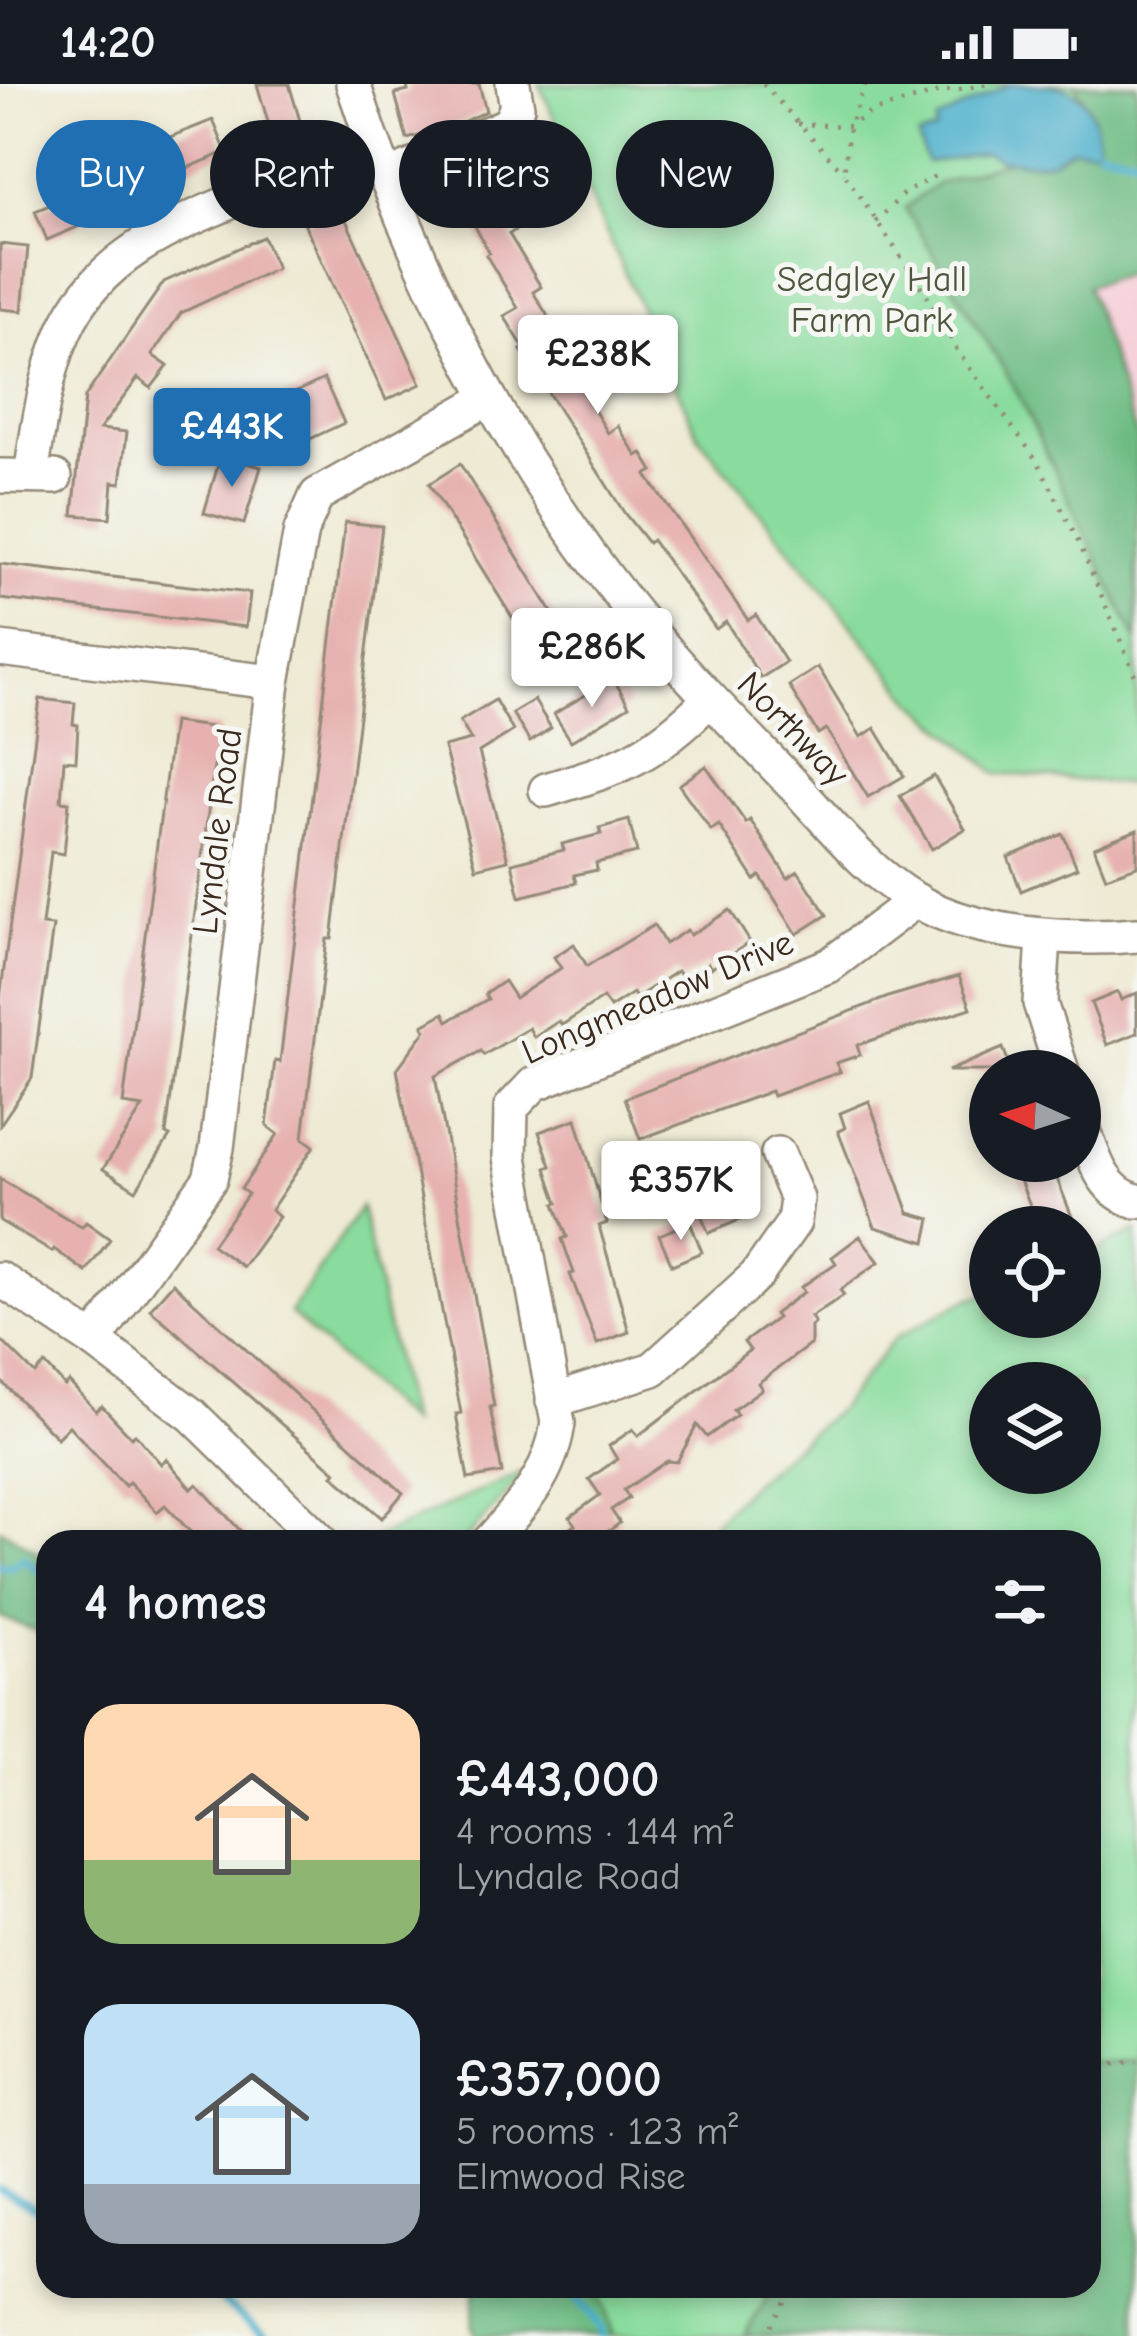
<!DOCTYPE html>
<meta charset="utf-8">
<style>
:root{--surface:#171b24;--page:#242831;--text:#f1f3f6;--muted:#9ea1a6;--accent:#1f6fb2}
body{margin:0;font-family:"Comic Neue",sans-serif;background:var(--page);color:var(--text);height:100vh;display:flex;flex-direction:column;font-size:45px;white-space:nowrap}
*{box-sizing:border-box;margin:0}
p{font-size:39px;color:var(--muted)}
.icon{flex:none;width:66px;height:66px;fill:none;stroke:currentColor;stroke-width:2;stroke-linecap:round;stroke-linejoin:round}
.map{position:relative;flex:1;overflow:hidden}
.side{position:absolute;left:36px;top:1446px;width:1065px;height:768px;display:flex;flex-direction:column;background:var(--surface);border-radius:36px;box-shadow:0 6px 18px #0003}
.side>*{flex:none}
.top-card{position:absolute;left:36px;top:36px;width:1065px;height:108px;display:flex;gap:24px}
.needle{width:78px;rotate:273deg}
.controls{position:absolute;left:969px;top:966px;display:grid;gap:24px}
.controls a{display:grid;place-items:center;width:132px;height:132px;border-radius:50%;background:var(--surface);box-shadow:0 6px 18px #0003;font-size:60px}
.price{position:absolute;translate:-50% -102px;padding:0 27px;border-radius:12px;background:#fff;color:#222;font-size:39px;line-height:78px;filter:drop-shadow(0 3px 6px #0008)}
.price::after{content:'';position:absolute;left:50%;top:72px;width:36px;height:27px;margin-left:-18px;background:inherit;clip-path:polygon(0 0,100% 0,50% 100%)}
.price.selected{background:var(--accent);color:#fff}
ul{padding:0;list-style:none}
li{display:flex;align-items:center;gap:36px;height:300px;padding:0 48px}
li span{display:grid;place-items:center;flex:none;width:336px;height:240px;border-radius:36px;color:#555}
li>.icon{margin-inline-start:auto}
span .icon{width:144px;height:144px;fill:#fffc;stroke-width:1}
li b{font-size:51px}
h2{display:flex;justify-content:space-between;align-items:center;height:144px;padding:0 48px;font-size:51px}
.tag{padding:0 42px;border-radius:54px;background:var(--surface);box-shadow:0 6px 18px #0003;font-size:42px;line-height:108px}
.tag.selected{background:var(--accent);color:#fff}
.status{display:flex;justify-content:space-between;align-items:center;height:84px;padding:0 60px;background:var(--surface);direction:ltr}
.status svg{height:33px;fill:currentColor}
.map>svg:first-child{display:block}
.built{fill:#f6cfd9}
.green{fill:#89dc9d;stroke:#62835e;stroke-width:3;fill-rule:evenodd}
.forest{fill:#6ebc84;stroke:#547351;stroke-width:3}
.water{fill:#4db0cc;stroke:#446d75;stroke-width:3}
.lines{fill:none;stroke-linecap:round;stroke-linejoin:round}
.stream{stroke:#4db0cc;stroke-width:8}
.building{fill:#e6b1b0}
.minor-casing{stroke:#948a78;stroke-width:38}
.path{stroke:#948a78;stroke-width:4.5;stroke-dasharray:3 9;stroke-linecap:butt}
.minor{stroke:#fff;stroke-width:33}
.labels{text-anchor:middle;stroke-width:10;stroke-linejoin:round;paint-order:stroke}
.park-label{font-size:36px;fill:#4e563e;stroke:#f6f6f2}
.street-label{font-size:36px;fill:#3b2a1e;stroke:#f6f6f2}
</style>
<div class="status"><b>14:20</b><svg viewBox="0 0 49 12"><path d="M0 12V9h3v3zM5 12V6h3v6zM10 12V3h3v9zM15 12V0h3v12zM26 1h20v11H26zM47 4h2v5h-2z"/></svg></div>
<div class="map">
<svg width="1137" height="2252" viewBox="0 0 1137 2252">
<rect width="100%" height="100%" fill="#f6f6f2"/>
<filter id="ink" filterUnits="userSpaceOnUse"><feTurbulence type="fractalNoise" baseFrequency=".00833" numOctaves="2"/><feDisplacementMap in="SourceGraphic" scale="24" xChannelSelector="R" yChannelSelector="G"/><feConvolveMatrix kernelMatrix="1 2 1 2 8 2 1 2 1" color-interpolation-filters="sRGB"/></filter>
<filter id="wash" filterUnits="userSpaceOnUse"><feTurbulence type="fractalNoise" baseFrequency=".004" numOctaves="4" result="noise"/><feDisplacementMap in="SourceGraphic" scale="48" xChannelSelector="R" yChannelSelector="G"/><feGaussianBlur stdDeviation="2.7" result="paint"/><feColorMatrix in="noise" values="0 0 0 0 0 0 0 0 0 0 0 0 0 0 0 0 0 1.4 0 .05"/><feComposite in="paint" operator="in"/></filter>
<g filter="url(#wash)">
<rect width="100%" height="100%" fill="#eeead3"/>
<polygon class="built" points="1137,186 1137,352 1087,201"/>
<g class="green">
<polygon points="539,0 1137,0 1137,186 1087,202 1137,352 1137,701 996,689 914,618 699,353"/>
<polygon points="361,1123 409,1339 290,1229"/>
<path d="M1137,1146V1977L1089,1979V1458H695L754,1397L838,1325L895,1254L966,1216L990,1209V1233H1080V1175ZM1080,1299V1389H990V1299Z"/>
<polygon points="527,1386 463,1458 365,1458"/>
<polygon points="597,2202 774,2202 744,2252 614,2252"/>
</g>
<g class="forest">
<polygon points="1075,0 1137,0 1137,186 1087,202 1137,352 1137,557 1013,300 905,124 937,100 1009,76 1051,77 1072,64 1089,24"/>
<polygon points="0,1444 48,1475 48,1552 0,1533"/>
<polygon points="1137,1977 1137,2252 744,2252 774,2202 1089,2202 1089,1979"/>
<polygon points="476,2202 597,2202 614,2252 476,2252 472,2243"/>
</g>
<path class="water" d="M1010,0C1066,0 1094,0 1099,65L1072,64L1051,77L1033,79L998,75L986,69L927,79L918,53L935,47L937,37Z"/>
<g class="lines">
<g class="stream">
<polyline points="1099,65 1137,73"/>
<polyline points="0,1481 11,1483 23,1474 48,1494"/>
<polyline points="0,2106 48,2131"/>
<polyline points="192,2202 218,2214 266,2252"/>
<polyline points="576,2202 573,2208 601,2245 602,2252"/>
</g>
</g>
<g id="blocks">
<g class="building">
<polygon points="257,0 289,0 306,57 276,66"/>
<polygon points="407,0 479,0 486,27 449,44 407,55 395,10 408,7"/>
<polygon points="213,36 226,68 115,114 118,121 78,137 80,142 47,156 35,127 76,110 74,103 106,90 102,78 136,66 134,61 163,50 165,55"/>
<polygon points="492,70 501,84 495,87 511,114 507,117 521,143 509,150 541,203 533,208 564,258 557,263 563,275 608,349 618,342 637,372 642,369 653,387 646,391 748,536 756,531 786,578 761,594 726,538 716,545 652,456 648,459 625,430 521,266 524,264 504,232 518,224 486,171 489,169 448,90"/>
<polygon points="340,123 421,300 386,316 304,139"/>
<polygon points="263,153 277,184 181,229 152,271 168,282 151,304 138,294 100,345 127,348 121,399 113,398 110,434 73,431 85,313 132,244 164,198"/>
<polygon points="0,160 28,163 22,227 0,225"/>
<polygon points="324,295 344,339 280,369 260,325"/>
<polygon points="221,371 261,383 244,440 204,429"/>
<polygon points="460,380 558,538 527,557 429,400"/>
<polygon points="345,438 382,442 332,855 327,855 303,1054 314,1062 271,1126 279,1133 243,1183 212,1161 248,1110 241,1105 278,1050 267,1042 275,977 280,978"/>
<polygon points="0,480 250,509 246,543 0,515"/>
<polygon points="818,583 861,653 875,644 904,692 868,713 826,645 818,650 789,602"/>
<polygon points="613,594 629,622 571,657 554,630"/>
<polygon points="40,615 75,619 73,640 78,641 76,677 64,676 61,717 69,718 64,770 51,768 42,841 53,842 32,994 0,1041 0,914"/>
<polygon points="495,616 513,647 479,668 508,776 476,784 444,663 471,656 460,637"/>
<polygon points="534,616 551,644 530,658 512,629"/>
<polygon points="173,638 219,644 166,1050 170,1052 136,1106 103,1085 143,1023 123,1020"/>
<polygon points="706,682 746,739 750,736 788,794 798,787 827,831 797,850 760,792 755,796 719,741 711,746 679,701"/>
<polygon points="934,692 965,745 932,765 900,712"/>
<polygon points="629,736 637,769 596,779 597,786 574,791 576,799 520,813 512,779 564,766 562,760 601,750 599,744"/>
<polygon points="1137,746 1137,782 1106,793 1094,763"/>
<polygon points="1063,750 1077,784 1021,807 1008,773"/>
<polygon points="730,826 750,858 711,884 708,879 683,895 677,887 636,914 633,909 610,924 603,914 562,941 559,937 534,953 529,944 484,971 481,967 435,992 494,1322 490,1323 502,1389 468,1395 456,1330 461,1329 397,985 426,946 423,941 444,929 448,937 488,915 485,910 504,897 515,914 561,884 554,873 574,860 587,882 654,841 665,860 687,846 690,851"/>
<polygon points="959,892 971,924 857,961 860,971 836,979 840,988 773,1012 771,1007 640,1055 625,1014 891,912"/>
<polygon points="1118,908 1121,916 1137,909 1137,949 1107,961 1091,919"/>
<polygon points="1003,964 1012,987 948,987"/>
<polygon points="869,1017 909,1129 931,1135 926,1158 875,1143 838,1047 845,1044 840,1029"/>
<polygon points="576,1035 607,1139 599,1142 629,1248 597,1260 570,1190 574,1189 562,1155 567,1153 555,1120 558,1119 546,1084 551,1082 539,1048"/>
<polygon points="1012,1077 1050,1077 1076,1143 1039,1143"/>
<polygon points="0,1095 82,1143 86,1138 110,1155 86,1188 54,1165 52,1168 0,1137"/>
<polygon points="730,1103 744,1134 709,1149 695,1118"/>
<polygon points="690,1138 702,1168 672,1181 659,1151"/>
<polygon points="860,1152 879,1178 840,1206 844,1211 811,1233 815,1239 811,1242 811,1260 758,1299 762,1305 733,1326 737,1331 707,1353 697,1341 677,1378 667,1377 624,1406 629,1414 611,1426 620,1439 593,1458 551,1458 575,1441 570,1433 600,1411 589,1395 617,1375 609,1362 633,1345 638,1352 750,1266 744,1258 777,1234 774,1230 804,1208 801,1203 836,1179 832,1173"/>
<polygon points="173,1199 403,1409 382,1434 333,1391 336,1388 150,1225"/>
<polygon points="0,1255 35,1290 45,1280 65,1302 69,1298 96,1327 102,1322 131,1353 135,1350 161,1380 166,1375 192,1405 197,1400 251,1458 200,1458 165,1421 157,1428 129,1398 125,1402 69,1342 57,1354 0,1296"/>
</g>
</g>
</g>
<g filter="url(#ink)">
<use href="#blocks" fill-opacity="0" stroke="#948a78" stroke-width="3"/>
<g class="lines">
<g class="minor-casing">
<g id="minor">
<path d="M353,0C413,184 503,362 623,515C672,577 728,633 783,690C823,731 864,786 915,816C975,851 1069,857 1137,851"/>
<polyline points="386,94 509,40 517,23 513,0"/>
<polyline points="1,392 55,393"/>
<path d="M31,392C38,345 45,292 64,248C98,169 179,139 252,109C292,92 332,75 372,58"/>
<polyline points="0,565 273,598"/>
<path d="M546,706C623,683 652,673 710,615"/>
<polyline points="1044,853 1040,919 1062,987"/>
<path d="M1080,1035C1092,1067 1100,1109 1137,1117"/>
<polyline points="0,1195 94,1257 192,1331 322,1458"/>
<polyline points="94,1257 210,1095 217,1064 273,598 301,447 317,411 489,314"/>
<polyline points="553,1317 653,1285 756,1192 794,1138 797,1115 778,1070"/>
<path d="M489,1458C523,1421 551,1390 558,1339L510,1073L511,1024L534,1000L830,881L916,816"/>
</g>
</g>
<g class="path">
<polyline points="763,0 844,89"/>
<polyline points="866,0 849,42 844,89 926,210 958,268 1038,378 1080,461 1137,596"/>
<polyline points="798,40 849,42 871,28 936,9 989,0"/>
<polyline points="876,138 903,110 935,92"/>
<polyline points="1089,1984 1137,1977"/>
<polyline points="765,2252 795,2202"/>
</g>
<use href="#minor" class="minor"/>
</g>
</g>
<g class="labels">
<g class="park-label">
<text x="872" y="207">Sedgley Hall<tspan x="872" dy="41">Farm Park</tspan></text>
</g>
<g class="street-label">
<text transform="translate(794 644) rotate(46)" y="13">Northway</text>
<text transform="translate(216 747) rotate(-83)" y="13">Lyndale Road</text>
<text transform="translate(657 912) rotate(-23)" y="13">Longmeadow Drive</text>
</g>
</g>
</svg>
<div class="controls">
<a><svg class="needle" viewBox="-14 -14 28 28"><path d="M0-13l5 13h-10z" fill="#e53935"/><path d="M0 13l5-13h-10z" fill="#9ea1a6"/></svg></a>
<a><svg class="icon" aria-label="locate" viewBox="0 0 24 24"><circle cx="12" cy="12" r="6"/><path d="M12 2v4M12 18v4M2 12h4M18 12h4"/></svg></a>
<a><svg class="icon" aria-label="layers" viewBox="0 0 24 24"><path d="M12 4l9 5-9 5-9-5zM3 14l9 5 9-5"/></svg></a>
</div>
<b class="price" style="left:598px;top:333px">£238K</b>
<b class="price selected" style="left:232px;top:406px">£443K</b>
<b class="price" style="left:592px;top:626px">£286K</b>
<b class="price" style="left:681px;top:1159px">£357K</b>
<div class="top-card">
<a class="tag selected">Buy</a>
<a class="tag">Rent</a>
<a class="tag">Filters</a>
<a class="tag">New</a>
</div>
<section class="side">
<h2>4 homes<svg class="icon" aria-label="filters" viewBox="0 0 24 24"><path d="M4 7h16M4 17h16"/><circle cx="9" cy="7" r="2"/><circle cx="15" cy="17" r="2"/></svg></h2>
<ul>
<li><span style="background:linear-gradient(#ffd9b3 65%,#8fb573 0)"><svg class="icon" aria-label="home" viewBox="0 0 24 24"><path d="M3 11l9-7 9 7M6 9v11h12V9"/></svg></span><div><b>£443,000</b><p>4 rooms · 144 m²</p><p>Lyndale Road</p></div></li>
<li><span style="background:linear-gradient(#bfe0f5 75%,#9aa5b1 0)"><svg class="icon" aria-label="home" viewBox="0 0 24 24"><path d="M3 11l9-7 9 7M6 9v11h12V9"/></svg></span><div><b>£357,000</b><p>5 rooms · 123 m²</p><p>Elmwood Rise</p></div></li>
</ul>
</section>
</div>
